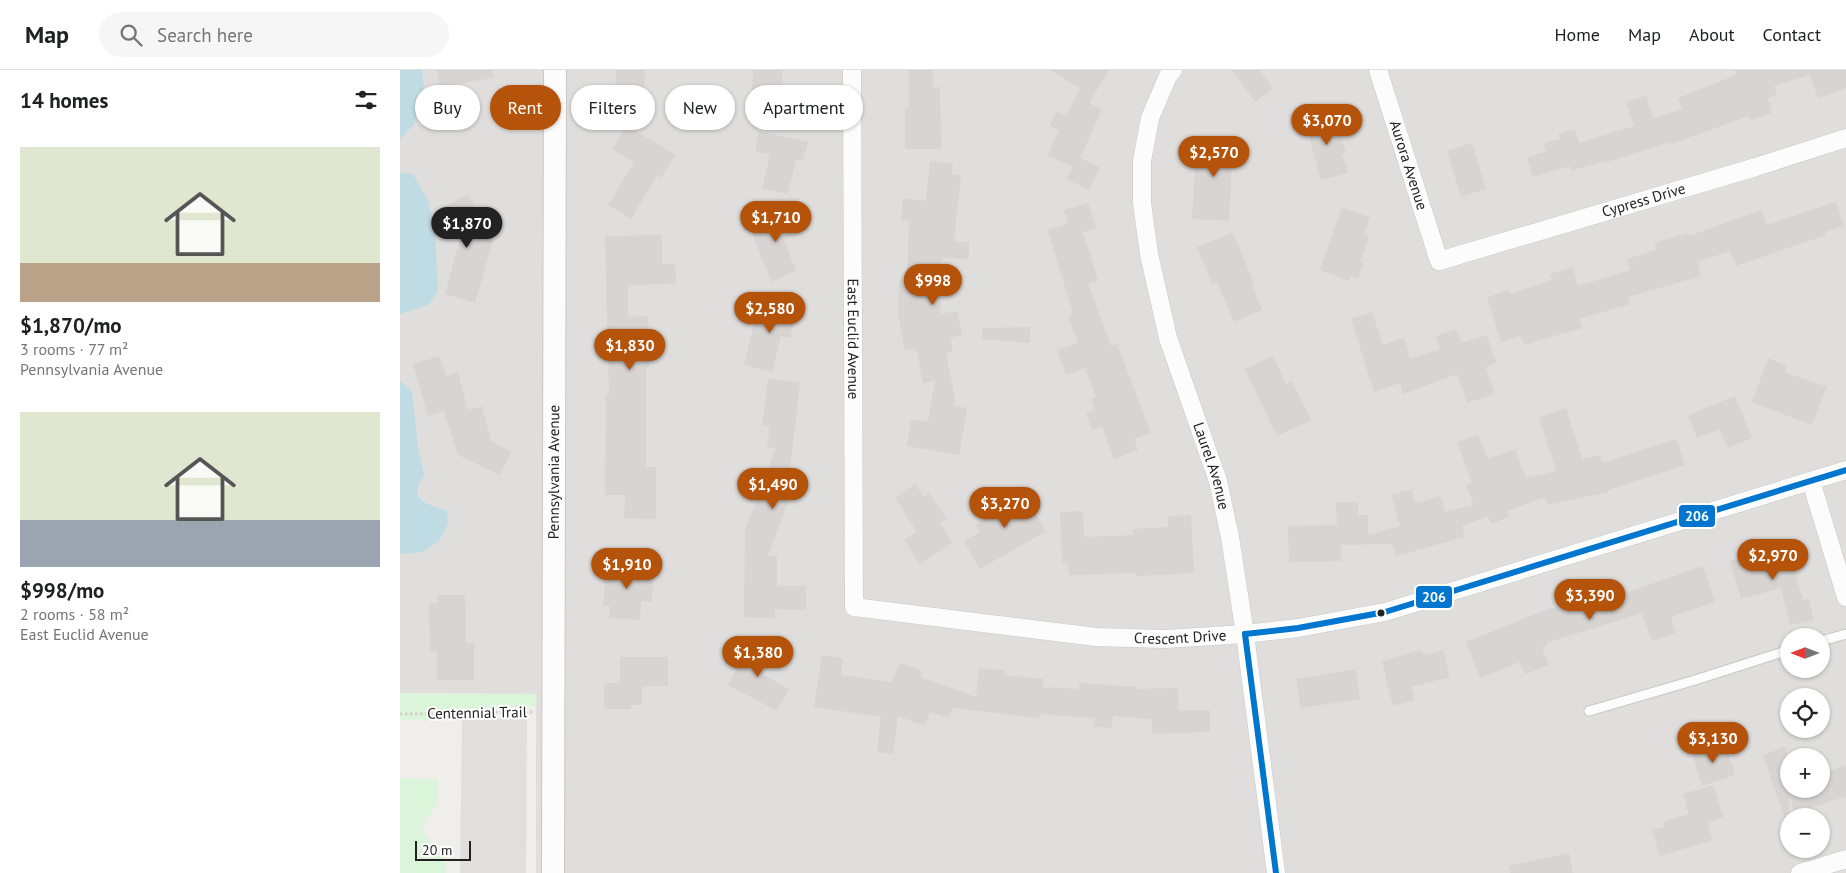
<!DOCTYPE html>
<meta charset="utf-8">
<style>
:root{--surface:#fff;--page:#f6f6f6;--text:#202124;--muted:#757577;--line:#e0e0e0;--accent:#b45309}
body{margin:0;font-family:"PT Sans",sans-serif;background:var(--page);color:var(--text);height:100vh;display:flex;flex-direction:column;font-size:19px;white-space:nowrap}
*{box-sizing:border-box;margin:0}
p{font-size:16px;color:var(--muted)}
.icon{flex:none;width:28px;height:28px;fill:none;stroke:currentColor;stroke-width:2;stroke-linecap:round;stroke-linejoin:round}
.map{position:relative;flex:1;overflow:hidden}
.drawer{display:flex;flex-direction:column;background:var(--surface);width:400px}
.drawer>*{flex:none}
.hud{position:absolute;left:15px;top:15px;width:475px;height:45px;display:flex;gap:10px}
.needle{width:32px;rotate:270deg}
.buttons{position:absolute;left:1380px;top:558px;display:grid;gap:10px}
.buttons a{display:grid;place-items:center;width:50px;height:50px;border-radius:50%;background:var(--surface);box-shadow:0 1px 4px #0004;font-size:25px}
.scale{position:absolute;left:15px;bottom:12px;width:56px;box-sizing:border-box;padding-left:5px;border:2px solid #222;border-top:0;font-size:14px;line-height:18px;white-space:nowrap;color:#222;-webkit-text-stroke:4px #fff;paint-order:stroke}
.price{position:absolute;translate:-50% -42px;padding:0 11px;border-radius:18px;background:var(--accent);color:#fff;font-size:16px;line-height:32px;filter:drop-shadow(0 1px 2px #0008)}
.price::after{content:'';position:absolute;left:50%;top:30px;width:15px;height:11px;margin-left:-8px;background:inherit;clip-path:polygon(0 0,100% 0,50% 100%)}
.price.on{background:#222;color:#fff}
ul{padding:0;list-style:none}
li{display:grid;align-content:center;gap:10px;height:265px;padding:0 20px}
li span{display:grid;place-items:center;height:155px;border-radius:0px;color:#555}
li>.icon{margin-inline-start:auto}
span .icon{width:90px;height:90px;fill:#fffc;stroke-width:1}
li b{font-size:21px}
h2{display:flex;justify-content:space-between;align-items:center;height:60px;padding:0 20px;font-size:21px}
.chip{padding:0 18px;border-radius:22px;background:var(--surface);box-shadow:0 1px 4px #0004;font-size:18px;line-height:45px}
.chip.on{background:var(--accent);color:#fff}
header{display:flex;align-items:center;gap:30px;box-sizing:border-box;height:70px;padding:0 25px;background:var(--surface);border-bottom:1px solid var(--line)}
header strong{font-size:24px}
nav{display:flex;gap:28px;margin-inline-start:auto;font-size:18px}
.search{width:350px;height:45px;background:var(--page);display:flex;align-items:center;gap:12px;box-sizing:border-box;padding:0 18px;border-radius:28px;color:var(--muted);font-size:19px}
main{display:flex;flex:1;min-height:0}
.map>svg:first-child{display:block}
.residential{fill:#dfdedc;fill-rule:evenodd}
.park{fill:#daf5da}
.parking{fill:#e0dfde}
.water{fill:#bfdbe3}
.building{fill:#d7d4d2}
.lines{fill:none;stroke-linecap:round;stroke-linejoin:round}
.service-casing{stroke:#c9c8c7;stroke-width:11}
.minor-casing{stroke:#c9c8c7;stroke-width:19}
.tertiary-casing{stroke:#c9c8c7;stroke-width:24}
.path{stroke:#dccecd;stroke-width:3;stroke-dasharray:2.5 2.5;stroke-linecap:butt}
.service{stroke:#fdfcfc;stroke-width:9}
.minor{stroke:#fdfcfc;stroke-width:18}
.tertiary{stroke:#fdfcfc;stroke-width:22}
.bus-1-casing{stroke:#fff;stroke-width:10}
.bus-1{stroke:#0076ce;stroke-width:6}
.bus-dot{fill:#222;stroke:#fff;stroke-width:2}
.labels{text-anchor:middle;stroke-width:4;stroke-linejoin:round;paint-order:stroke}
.street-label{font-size:15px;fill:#222;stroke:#fff}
.line-badge{stroke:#fff;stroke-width:2}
.badge-label{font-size:14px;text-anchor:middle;font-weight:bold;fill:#fff}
</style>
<header>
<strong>Map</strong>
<div class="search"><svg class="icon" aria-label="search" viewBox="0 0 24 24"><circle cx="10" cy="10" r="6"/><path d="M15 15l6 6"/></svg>Search here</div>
<nav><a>Home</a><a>Map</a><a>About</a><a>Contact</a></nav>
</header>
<main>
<section class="drawer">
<h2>14 homes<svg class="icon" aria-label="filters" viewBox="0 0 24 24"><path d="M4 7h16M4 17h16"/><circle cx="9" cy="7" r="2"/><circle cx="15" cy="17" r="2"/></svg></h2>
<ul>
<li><span style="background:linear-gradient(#dfe7d0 75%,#b9a48a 0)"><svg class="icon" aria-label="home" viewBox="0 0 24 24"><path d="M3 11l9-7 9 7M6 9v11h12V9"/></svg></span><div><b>$1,870/mo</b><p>3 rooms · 77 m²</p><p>Pennsylvania Avenue</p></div></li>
<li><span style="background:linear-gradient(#dfe7d0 70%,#9aa5b1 0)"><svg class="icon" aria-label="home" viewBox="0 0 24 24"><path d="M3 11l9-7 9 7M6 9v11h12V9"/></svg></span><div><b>$998/mo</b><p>2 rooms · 58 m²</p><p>East Euclid Avenue</p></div></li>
</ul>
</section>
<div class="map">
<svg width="1446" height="803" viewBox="0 0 1446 803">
<rect width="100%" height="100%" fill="#f0eeeb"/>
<path class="residential" d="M0,0H1446V803H136V624L0,623ZM1389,566H1421V599H1389ZM1389,626H1421V659H1389ZM1389,686H1421V719H1389ZM1389,746H1421V779H1389Z"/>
<g class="park">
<polygon points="0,623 136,624 137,636 56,639 56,649 0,650"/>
<polygon points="0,708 38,709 38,733 24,751 24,764 45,788 45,803 0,803"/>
</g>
<polygon class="parking" points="127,647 126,803 60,803 62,650"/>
<g class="water">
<polygon points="0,0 22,0 25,30 13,55 0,69"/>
<polygon points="0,103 13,104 28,131 35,160 38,222 28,235 0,244"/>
<polygon points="0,311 12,322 18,378 24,405 19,414 17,426 25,433 47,441 48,454 39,471 22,482 3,484 0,483"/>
</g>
<g class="building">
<polygon points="37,0 93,0 93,8 39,17"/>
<polygon points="216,0 245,0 244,30 215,30"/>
<polygon points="353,0 382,0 382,31 352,30"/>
<polygon points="509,0 533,0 533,17 540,17 541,79 505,79 505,38 509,38"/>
<polygon points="650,0 709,0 689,33 702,39 680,88 700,97 689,120 666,109 672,97 648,85 659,60 650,56 657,41 667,46 680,18"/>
<polygon points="832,0 860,0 873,19 855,32"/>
<polygon points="1334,0 1446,0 1446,18 1418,28 1410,5 1374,16 1377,25 1368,28 1372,43 1350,50 1349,46 1271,74 1270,72 1204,93 1203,91 1171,101 1170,96 1133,107 1127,87 1146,82 1144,74 1160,69 1158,64 1175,59 1179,73 1234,56 1226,32 1246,26 1253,49 1282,39 1278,28 1336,5"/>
<polygon points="935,43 946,83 942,84 948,103 921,110 905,51"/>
<polygon points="226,55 275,85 261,108 257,105 231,149 208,135 234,92 212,79"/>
<polygon points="359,61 408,72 403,91 396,89 388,124 362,118 370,85 355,81"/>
<polygon points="797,67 841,69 839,91 832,90 829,151 792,149"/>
<polygon points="1072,73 1086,119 1061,127 1047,81"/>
<polygon points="530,91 553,94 552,104 561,105 554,172 569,172 569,189 542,188 540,244 557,241 562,265 550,268 553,281 546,283 555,328 554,336 567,338 559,385 507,376 511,349 528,352 535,310 523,313 516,278 505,281 498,244 499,210 507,211 509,151 501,150 503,128 526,131"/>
<polygon points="68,124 93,170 75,233 45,224 59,173 41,139"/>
<polygon points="1436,132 1444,156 1425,162 1426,165 1336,196 1330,181 1297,192 1301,206 1228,227 1230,234 1179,249 1182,258 1124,275 1121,266 1101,272 1087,227 1109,220 1110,224 1152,210 1150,204 1173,197 1178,216 1230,200 1227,189 1256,180 1254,173 1288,163 1289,166 1361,140 1367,155"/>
<polygon points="688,133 696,158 683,162 698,211 688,213 711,276 717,274 751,363 734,369 738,380 714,389 702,356 692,360 686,343 695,340 691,329 696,327 685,298 666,305 657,280 678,273 668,246 673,244 648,160 668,154 664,140"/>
<polygon points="942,138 970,147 964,164 969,166 960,192 963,193 958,209 951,206 949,211 920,200"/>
<polygon points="392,139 402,163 384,170 396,201 371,212 349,156"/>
<polygon points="833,162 854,214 852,215 862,240 834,252 817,212 812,214 797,177"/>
<polygon points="262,165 262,194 275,194 276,214 228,215 228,247 248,246 249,297 246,297 246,397 256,397 256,449 224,448 225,425 205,425 206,325 209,325 205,166"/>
<polygon points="378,227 399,233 390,268 381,266 372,302 344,295 357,243 363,244 366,233 382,237"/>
<polygon points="972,242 983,275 1004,268 1010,289 1040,279 1036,266 1056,259 1061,273 1087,265 1096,293 1086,297 1095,324 1067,333 1057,304 1003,324 1000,313 974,322 951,249"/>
<polygon points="630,257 630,273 582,269 583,258"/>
<polygon points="40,286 46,306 58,302 68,340 82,336 91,371 111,382 100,405 58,385 44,341 28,346 13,294"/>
<polygon points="873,286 886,314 892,311 911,350 877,366 844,299"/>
<polygon points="1368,288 1387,296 1385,302 1427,317 1412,355 1352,332"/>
<polygon points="368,309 400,312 390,399 399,402 368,486 377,486 377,516 406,516 406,540 375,539 375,548 344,547 345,460 376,378 367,377 370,356 362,355"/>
<polygon points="1335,326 1352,368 1327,378 1320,359 1297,368 1288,345"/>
<polygon points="1166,338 1182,389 1200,385 1202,393 1277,369 1285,395 1208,420 1208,422 1147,435 1145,427 1107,441 1109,447 1091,454 1088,446 1062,456 1065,467 996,486 992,474 941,475 941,491 889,492 888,456 937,455 936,433 958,432 958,445 968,445 968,465 1000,456 991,425 1012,419 1015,433 1040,426 1045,442 1074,435 1066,415 1072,413 1057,372 1078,365 1088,389 1115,379 1126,408 1156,401 1139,347"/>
<polygon points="515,414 524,427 529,423 547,449 540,453 552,472 520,494 504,470 517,462 495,428"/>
<polygon points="619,415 646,461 580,499 564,471 580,462 576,455 607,438 600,426"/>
<polygon points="683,441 684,467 734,465 733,459 768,457 768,446 791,445 794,503 736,506 735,503 669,505 668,493 662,494 660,442"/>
<polygon points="1387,475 1403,530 1409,528 1414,550 1390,555 1381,518 1341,529 1330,491"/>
<polygon points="211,489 234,491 234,495 246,496 246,508 253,509 252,532 241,531 240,550 209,548 210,536 203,536 205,511 209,511"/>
<polygon points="1303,496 1315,532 1271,547 1276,563 1252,571 1242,543 1146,573 1147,575 1142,577 1149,595 1125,604 1120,592 1080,608 1066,572 1140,542 1213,520 1214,527"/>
<polygon points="38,525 65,525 66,573 74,573 74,610 37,610 37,581 30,581 29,533 38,533"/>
<polygon points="351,572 375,585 364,605 389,619 377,641 328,615"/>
<polygon points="1022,580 1023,585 1043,580 1050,607 1011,617 1015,630 993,636 982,591"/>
<polygon points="422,585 443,588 441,605 492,612 500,593 522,601 520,607 576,627 579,598 604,600 604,605 644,609 643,617 679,619 679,613 737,617 736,619 778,618 779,641 810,640 810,662 752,664 752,649 713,646 712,658 694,656 695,648 640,644 640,648 552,638 549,648 530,642 525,656 498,646 493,684 477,682 481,647 414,637"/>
<polygon points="220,587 268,587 268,616 242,616 242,635 231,635 231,639 204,639 204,613 220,613"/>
<polygon points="956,599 960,629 901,638 896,609"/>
<polygon points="1325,673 1335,705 1302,716 1292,683"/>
<polygon points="1385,677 1389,689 1389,719 1421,719 1421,704 1446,695 1446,726 1408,739 1407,735 1394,740 1389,724 1389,752 1386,752 1363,685"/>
<polygon points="1313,715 1323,747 1307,752 1312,770 1260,786 1252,760 1264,757 1263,752 1289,744 1283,724"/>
<polygon points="1169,783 1173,803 1110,803 1109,796"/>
</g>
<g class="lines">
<g class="service-casing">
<g id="service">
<polyline points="1421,571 1446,564"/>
<polyline points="1189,641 1292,611 1389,580"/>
</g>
</g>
<g class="minor-casing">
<g id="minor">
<path id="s1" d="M452,0L454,537L696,567L765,569L845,564L898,558L985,542L1446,400"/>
<path id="s2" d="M773,0L768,6L750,48L742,91V133L749,184L768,268L818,411L830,467L845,564L876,803"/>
<path id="s3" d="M978,0L1039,191L1356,97L1446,68"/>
<polyline points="1411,411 1446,527"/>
<polyline points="1400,803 1446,789"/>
</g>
</g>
<g class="tertiary-casing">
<g id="tertiary">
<path id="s4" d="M153,803L155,0"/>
</g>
</g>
<polyline class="path" points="0,644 135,642"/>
<use href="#service" class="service"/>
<use href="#minor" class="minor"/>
<use href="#tertiary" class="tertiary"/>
<g class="bus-1-casing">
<g id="bus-1">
<polyline points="845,564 898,558 985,542 1446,400"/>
<polyline points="845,564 876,803"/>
</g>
</g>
<use href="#bus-1" class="bus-1"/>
</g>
<circle class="bus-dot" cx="981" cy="543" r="4.5"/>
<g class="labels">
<g class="street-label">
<text dy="5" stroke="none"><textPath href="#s3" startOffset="100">Aurora Avenue</textPath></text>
<text dy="5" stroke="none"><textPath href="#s3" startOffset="414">Cypress Drive</textPath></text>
<text dy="5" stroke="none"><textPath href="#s1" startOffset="269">East Euclid Avenue</textPath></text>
<text dy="5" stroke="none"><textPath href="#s2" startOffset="412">Laurel Avenue</textPath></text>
<text dy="5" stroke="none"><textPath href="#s4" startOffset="401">Pennsylvania Avenue</textPath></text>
<text dy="5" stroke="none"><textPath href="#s1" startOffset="865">Crescent Drive</textPath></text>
<text transform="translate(77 643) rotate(-1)" y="5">Centennial Trail</text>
</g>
</g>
<g class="line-badge">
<rect x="1278" y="434" width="38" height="24" rx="5" fill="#0076ce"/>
<rect x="1015" y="515" width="38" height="24" rx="5" fill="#0076ce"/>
</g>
<g class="badge-label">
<text x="1297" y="451">206</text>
<text x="1034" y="532">206</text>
</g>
</svg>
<div class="buttons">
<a><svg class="needle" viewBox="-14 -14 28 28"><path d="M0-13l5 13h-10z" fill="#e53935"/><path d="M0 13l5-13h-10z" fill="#757577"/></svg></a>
<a><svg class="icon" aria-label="locate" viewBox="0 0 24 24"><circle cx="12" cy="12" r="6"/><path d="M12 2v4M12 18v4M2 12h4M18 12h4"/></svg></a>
<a>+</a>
<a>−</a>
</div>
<div class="scale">20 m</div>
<b class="price" style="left:927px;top:76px">$3,070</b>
<b class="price" style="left:814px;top:108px">$2,570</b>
<b class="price" style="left:376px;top:173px">$1,710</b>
<b class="price on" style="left:67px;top:179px">$1,870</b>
<b class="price" style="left:533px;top:236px">$998</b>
<b class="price" style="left:370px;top:264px">$2,580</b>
<b class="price" style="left:230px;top:301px">$1,830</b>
<b class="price" style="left:373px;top:440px">$1,490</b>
<b class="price" style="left:605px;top:459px">$3,270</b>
<b class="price" style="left:1373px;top:511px">$2,970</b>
<b class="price" style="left:227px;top:520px">$1,910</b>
<b class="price" style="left:1190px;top:551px">$3,390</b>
<b class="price" style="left:358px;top:608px">$1,380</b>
<b class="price" style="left:1313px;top:694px">$3,130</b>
<div class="hud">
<a class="chip">Buy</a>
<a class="chip on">Rent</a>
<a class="chip">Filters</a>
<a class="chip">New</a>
<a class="chip">Apartment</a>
</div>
</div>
</main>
